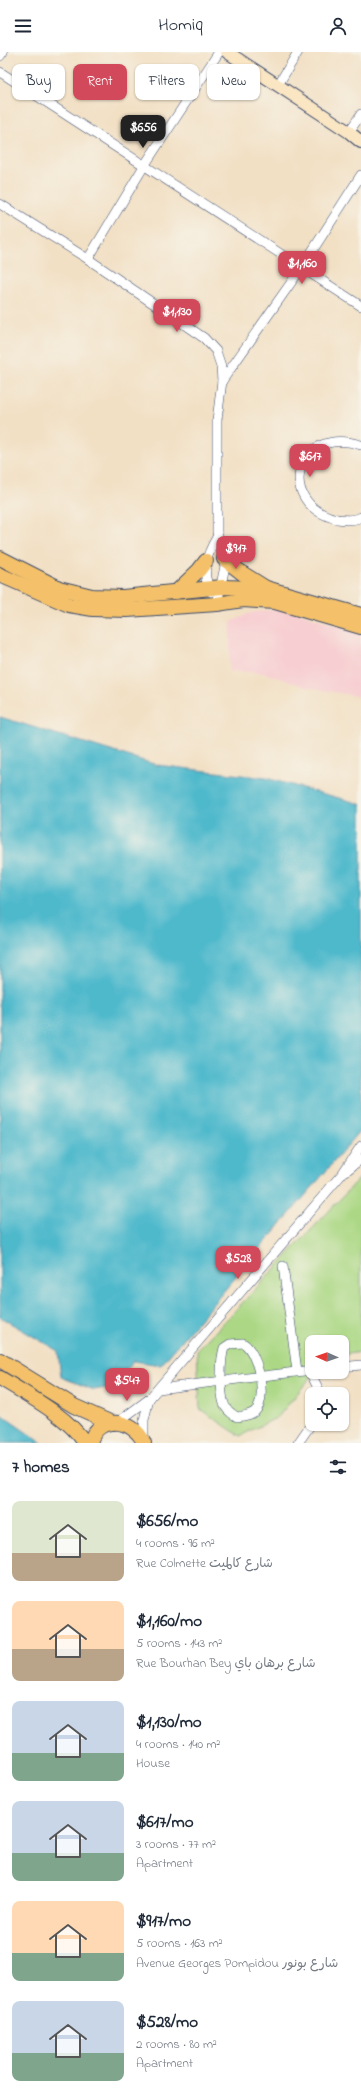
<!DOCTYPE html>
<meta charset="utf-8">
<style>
:root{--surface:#fff;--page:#f6f6f7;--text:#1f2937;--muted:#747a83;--accent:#d1495b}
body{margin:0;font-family:"Indie Flower","Playpen Sans Arabic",sans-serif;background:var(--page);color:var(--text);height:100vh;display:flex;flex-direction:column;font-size:15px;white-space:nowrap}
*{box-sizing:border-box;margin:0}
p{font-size:13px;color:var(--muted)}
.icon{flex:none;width:22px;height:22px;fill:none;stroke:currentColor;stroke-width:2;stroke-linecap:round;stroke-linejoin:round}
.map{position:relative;height:1391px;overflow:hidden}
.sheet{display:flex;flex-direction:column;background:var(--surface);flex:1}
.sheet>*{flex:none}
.guide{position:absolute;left:12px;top:12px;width:337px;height:36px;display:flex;gap:8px}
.needle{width:26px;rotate:272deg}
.buttons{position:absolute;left:305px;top:1283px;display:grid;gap:8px}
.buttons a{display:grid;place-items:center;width:44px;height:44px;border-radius:8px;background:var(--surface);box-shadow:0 1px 3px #0004;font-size:20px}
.price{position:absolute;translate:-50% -34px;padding:0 9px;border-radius:8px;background:var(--accent);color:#fff;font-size:13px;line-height:26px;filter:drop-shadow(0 1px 2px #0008)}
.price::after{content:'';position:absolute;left:50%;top:24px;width:12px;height:9px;margin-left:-6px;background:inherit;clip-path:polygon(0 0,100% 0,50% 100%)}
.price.active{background:#222;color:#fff}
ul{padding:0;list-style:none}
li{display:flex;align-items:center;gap:12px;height:100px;padding:0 12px}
li span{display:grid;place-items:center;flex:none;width:112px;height:80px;border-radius:8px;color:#555}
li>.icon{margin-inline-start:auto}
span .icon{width:48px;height:48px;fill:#fffc;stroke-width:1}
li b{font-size:17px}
h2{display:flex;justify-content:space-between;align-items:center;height:48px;padding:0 12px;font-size:17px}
.chip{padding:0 14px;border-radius:8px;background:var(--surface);box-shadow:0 1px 3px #0004;font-size:14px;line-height:36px}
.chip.active{background:var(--accent);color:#fff}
header{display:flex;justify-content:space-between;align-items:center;height:52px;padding:0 12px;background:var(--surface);font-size:18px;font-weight:600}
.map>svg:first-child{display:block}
.built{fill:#f7cfd2}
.green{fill:#acd885;stroke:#648472}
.water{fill:#4fb9cc;stroke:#357495}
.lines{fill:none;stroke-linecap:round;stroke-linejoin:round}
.street-casing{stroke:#3b4a6d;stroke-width:10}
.secondary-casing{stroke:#3b4a6d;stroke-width:14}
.primary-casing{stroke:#3b4a6d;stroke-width:16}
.street{stroke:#fff;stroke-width:9}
.secondary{stroke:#fbe6c3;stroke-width:12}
.primary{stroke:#f4c16a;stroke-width:14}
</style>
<header><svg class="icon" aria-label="menu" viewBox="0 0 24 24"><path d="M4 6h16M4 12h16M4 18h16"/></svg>Homiq<svg class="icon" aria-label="person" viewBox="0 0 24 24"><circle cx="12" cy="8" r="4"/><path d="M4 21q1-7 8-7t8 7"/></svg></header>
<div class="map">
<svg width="361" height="1391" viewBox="0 0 361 1391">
<rect width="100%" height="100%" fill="#f7f3e8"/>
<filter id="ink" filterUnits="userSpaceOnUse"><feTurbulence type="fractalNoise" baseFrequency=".025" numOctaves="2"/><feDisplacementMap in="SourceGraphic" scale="8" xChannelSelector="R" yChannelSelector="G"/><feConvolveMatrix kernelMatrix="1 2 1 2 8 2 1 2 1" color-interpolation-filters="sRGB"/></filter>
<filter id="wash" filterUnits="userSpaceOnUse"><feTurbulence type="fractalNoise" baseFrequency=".012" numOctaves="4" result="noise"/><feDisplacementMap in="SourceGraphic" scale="16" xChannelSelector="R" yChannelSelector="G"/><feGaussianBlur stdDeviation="0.9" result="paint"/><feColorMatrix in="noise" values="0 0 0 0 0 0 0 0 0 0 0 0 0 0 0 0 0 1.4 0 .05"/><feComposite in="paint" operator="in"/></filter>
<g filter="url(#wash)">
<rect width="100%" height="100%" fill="#f2e0c5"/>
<polygon class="built" points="285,556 361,581 361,645 307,635 264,621 229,619 231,570 250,561"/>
<polygon class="green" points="361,1125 361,1300 342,1303 342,1290 312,1290 312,1320 315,1320 278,1365 240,1384 200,1357 197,1299"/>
<g class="water">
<polygon points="0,665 157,713 266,726 361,752 361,1078 161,1313 133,1309 126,1318 124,1333 94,1338 61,1325 58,1299 0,1265"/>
<polygon points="0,1362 42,1391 0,1391"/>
</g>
</g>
<g filter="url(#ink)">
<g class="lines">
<g class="street-casing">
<g id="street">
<polyline points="0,4 3,0"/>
<polyline points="0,20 361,254"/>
<polyline points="278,33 298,0"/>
<polyline points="349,80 361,62"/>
<polyline points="0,152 88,207 204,286 216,299 221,314 222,329 217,368 217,480 225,514 217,552"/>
<polyline points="88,207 144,114 219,0"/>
<polyline points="222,329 302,215 361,123"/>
<path d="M361,393C295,372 274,452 337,467C345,468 354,469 361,465"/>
<path d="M211,540C200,520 207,502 217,485"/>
<polyline points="346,1119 361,1107"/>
<polyline points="283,1214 297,1319"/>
<path d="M243,1291C258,1300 267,1343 257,1357C253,1363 244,1364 237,1365C232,1362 226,1358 224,1352C220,1339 220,1309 224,1296L230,1292Z"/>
<polyline points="342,1315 361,1313"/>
<polyline points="309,1318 321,1342"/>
<polyline points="158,1337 312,1318"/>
<polyline points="118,1370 149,1347 342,1122 361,1094"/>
<polyline points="144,1390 144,1368 149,1347"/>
<polyline points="298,1391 312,1371"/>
</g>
</g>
<g class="secondary-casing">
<polyline id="secondary" points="227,0 349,80 361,90"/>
</g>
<g class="primary-casing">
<g id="primary">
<polyline points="0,506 59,536 92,544 123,545 222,535 266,536 361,563"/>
<polyline points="224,507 242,521 266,536"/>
<polyline points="0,523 69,553 93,557 127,558 217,552 243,548 275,550 361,575"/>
<polyline points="176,540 199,518 206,509"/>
<polyline points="0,1308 74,1354 112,1371"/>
<path d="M0,1326C27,1343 68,1364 85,1391"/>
<path d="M90,1391C97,1362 134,1366 144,1391"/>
</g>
</g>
<use href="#street" class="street"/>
<use href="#secondary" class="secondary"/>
<use href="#primary" class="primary"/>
</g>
</g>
</svg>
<div class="buttons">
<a><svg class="needle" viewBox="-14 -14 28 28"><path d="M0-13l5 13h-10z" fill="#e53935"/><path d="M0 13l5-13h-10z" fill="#747a83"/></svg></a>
<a><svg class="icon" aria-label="locate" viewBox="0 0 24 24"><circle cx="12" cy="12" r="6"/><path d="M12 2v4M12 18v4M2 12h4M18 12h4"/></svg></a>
</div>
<b class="price active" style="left:143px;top:97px">$656</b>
<b class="price" style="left:302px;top:233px">$1,160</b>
<b class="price" style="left:177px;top:281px">$1,130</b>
<b class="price" style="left:310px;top:426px">$617</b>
<b class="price" style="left:236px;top:518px">$917</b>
<b class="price" style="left:238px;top:1228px">$528</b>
<b class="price" style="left:127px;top:1350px">$547</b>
<div class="guide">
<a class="chip">Buy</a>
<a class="chip active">Rent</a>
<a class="chip">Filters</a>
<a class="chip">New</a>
</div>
</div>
<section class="sheet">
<h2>7 homes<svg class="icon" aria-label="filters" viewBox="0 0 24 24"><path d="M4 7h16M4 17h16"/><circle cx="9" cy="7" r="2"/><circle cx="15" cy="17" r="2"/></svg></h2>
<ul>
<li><span style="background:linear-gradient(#dfe7d0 65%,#b9a48a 0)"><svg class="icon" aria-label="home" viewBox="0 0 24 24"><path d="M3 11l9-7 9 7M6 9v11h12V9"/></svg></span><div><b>$656/mo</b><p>4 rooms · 96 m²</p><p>Rue Colmette شارع كالميت</p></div></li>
<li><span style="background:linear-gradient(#ffd9b3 60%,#b9a48a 0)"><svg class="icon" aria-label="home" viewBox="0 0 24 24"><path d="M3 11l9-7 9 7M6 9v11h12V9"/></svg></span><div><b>$1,160/mo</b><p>5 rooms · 143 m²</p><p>Rue Bourhan Bey شارع برهان باي</p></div></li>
<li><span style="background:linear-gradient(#c9d6e8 65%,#7fa58c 0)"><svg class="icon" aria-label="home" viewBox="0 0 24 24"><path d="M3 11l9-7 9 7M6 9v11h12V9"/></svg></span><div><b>$1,130/mo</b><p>4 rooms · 140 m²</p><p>House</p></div></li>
<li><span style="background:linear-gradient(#c9d6e8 65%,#7fa58c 0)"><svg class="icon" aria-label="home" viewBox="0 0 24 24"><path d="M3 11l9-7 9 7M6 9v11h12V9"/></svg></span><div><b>$617/mo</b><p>3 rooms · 77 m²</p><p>Apartment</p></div></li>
<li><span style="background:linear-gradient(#ffd9b3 65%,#7fa58c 0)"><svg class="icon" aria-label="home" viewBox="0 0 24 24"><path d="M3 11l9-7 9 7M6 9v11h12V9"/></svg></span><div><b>$917/mo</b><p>5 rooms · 163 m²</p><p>Avenue Georges Pompidou شارع بونور</p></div></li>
<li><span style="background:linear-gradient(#c9d6e8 65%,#7fa58c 0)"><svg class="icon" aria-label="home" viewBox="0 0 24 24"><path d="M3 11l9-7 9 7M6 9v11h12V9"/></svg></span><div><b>$528/mo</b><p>2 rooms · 80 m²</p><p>Apartment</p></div></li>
</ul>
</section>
